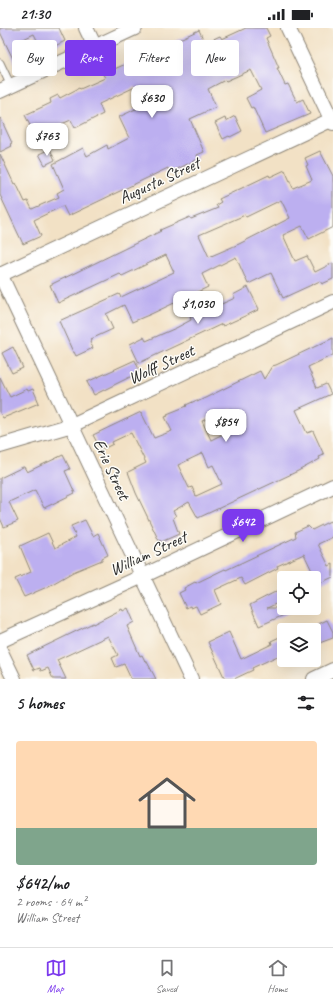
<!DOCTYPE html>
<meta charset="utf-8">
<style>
:root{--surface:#fff;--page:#f6f6f6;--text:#202124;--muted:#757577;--line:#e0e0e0;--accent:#7c3aed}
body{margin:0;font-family:Caveat,sans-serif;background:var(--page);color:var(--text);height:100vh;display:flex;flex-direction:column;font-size:15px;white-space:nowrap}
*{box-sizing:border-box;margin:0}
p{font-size:13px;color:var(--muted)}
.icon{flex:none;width:22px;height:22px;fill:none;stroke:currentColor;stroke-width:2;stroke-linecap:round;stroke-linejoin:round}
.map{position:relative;height:651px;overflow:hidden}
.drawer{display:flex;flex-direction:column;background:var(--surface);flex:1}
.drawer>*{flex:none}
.top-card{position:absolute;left:12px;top:12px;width:309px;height:36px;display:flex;gap:8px}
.fabs{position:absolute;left:277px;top:543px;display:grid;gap:8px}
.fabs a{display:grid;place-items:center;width:44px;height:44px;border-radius:4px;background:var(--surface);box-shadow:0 4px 16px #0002;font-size:20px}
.price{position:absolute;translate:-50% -34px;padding:0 9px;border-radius:8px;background:#fff;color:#222;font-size:13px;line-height:26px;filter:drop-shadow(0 1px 2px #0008)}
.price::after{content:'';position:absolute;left:50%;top:24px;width:12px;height:9px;margin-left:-6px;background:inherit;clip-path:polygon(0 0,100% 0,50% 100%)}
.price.on{background:var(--accent);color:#fff}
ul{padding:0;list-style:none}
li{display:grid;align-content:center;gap:8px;height:212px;padding:0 16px}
li span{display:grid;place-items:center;height:124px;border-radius:4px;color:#555}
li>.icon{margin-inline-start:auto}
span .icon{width:72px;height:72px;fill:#fffc;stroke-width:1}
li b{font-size:17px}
h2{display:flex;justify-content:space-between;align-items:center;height:48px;padding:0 16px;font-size:17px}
.pill{padding:0 14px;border-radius:4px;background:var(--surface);box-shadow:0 4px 16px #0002;font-size:14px;line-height:36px}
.pill.on{background:var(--accent);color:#fff}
.status{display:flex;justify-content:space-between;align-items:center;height:28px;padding:0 20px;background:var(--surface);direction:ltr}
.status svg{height:11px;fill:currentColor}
.tabs{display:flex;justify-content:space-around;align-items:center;height:56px;border-top:1px solid var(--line);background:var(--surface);font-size:11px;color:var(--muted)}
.tabs a{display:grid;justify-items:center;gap:2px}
.tabs .on{color:var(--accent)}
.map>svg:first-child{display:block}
.building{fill:#bcaff0;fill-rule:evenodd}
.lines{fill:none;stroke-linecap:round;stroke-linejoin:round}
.service-casing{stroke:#8e8678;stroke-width:9}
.minor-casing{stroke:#8e8678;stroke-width:16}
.service{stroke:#fff;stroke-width:7}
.minor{stroke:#fff;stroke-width:14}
.labels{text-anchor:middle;stroke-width:3;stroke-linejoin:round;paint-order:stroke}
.street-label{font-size:17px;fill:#2b2b2b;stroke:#fdfcf7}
</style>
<div class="status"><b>21:30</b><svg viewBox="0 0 49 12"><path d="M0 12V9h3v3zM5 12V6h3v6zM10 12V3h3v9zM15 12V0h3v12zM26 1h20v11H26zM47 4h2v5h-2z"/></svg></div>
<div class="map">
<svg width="333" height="651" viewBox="0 0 333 651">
<rect width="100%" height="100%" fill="#fdfcf7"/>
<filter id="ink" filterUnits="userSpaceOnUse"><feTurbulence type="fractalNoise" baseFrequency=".025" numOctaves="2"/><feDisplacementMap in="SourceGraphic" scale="8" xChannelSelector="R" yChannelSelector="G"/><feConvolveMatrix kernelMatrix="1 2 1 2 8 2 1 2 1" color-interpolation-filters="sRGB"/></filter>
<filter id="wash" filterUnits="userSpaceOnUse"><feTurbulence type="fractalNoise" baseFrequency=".012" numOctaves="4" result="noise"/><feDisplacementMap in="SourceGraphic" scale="16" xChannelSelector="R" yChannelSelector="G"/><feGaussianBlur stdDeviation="0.9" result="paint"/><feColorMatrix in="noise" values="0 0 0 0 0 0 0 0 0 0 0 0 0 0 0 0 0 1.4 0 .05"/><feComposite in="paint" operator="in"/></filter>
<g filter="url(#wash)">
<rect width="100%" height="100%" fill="#f2e1c5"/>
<g id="blocks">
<g class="building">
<polygon points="0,0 59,0 65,13 43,24 34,6 17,14 25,30 15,35 0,4"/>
<polygon points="246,0 266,0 270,8 266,10 279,40 277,40 285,57 288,56 297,74 303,71 310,86 265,105 253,79 251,80 246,70 261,62 251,42 226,53 225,52 208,61 216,79 190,91 204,124 197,127 198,131 169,145 168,140 68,188 63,178 34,192 41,208 23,216 0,167 0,126 14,156 16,155 25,174 28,173 32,181 59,169 57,165 64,161 53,136 83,120 87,128 107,117 108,121 129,110 119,89 144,77 135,59 99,76 103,86 75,100 71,92 50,101 52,105 37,112 25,87 51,75 50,71 58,67 60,70 79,60 80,61 105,50 103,46 153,24 153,25 172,17 171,15 199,2 205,15 220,8 222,11"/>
<polygon points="235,88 242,103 230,109 229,108 223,111 215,95 225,90 226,93"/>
<polygon points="0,89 12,115 10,116 12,118 0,124"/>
<polygon points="50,121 55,132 45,137 39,126"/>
<path d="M320,123L333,148V199L309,211L302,198L283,207L295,233L307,228L315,244L333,235V251L322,256L320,253L283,270L271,245L248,256L236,229L202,246L208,259L151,286L132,294L124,277L106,286L113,301L91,311L92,313L90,314L93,320L76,328L74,324H73L59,293L119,266L121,269L174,244L166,227L122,248L120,246L58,275L50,257L161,203L160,202L190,189L191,191L218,180L216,177L221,174L219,171L269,147L270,149L285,142L293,160L312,152L306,138L308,137L305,130ZM281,172L290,190L239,216L209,229L199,207L245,187L246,189Z"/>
<polygon points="248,259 259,281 258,282 223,298 222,296 139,335 130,316 144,309 146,313 176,300 191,292 190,288 216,276 217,278 235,270 233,267"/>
<path d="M333,310V327L308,339L317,360L326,356L331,366L296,382L307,405L313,403L324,427L319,429L320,431L298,443L198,490L189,474L173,483L176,488L173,490L179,506L161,514L160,512L159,513L136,465L128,444L146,435L131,405L112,414L113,416L101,422L93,407L141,384L154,410L172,403L165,389L168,388L167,386L187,378L186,377L197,372V374L260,343L264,351L272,338L276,337ZM231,381L239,398L211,412L202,393ZM203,425L209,439L213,437L222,456L196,468L192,459L189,460L178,437Z"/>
<polygon points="13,319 23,340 12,345 2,325"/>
<polygon points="135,332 140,344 94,367 87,354"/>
<polygon points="0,349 10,369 27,361 28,363 33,361 39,375 3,390 0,385"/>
<polygon points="63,427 70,441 65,443 75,465 44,480 35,462 9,474 18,493 4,499 0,490 0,450 23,439 24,439 27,444"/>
<polygon points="85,492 93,508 98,505 108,527 102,530 102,532 73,544 47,559 24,569 15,551 31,544 20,518 48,505 55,520 76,509 71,498"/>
<polygon points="330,493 333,498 333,509 318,516 329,538 333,536 333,549 314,558 314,547 304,526 277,538 278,540 245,557 241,550 215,562 221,576 200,586 196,578 191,580 190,578 186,580 179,565 185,562 184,560 195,554 196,555 225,541 226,542 296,509 295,504 308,498 312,502"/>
<polygon points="279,562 284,572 267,580 300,580 259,598 250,577"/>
<polygon points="128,580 134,594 127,598 140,628 142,627 145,633 146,632 156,651 131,651 124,636 116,639 112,630 118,627 108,608 57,632 66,651 53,651 48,640 41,643 40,640 34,642 27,627 93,595 93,596 122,581 123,583"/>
<polygon points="327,592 333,604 333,610 314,617 314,598"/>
<polygon points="229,604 241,631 272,616 271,613 284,607 284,625 252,640 253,642 234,651 225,651 208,614"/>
</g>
</g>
</g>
<g filter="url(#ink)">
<use href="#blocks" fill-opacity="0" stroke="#8e8678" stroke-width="1"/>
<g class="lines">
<g class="service-casing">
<polyline id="service" points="0,35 11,58"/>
</g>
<g class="minor-casing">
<g id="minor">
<polyline points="86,0 95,19"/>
<polyline points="288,0 333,95"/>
<polyline points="0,63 135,0"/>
<polyline points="0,246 191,651"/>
<polyline points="0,247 333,91"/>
<polyline points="0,418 72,397 333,274"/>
<polyline points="0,613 143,548 333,458"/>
<polyline points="0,622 14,651"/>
<polyline points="314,651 333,642"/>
</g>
</g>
<use href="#service" class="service"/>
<use href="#minor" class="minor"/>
</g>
</g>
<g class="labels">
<g class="street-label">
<text transform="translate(159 152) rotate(-25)" y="6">Augusta Street</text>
<text transform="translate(161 336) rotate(-25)" y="6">Wolff Street</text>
<text transform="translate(112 441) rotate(65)" y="6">Erie Street</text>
<text transform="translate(148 525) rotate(-25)" y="6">William Street</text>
</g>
</g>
</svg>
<div class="fabs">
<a><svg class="icon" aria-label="locate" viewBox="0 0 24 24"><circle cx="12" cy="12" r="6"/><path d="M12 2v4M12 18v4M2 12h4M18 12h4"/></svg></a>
<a><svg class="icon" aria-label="layers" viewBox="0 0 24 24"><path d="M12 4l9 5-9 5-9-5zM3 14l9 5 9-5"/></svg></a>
</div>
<b class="price" style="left:152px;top:91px">$630</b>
<b class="price" style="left:47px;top:129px">$763</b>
<b class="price" style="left:198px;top:297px">$1,030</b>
<b class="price" style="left:226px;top:415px">$854</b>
<b class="price on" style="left:243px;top:515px">$642</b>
<div class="top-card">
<a class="pill">Buy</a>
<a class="pill on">Rent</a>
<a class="pill">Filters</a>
<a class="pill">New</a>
</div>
</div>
<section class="drawer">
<h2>5 homes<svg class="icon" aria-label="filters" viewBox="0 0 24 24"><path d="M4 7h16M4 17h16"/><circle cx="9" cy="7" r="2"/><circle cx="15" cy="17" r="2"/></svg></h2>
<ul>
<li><span style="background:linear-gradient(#ffd9b3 70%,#7fa58c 0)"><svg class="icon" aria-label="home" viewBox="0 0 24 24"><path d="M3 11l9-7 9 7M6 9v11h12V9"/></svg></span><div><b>$642/mo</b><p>2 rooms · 64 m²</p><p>William Street</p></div></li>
</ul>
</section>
<nav class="tabs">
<a class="on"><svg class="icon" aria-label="map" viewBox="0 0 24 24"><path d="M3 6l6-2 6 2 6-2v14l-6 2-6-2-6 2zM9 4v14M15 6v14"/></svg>Map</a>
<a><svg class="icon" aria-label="saved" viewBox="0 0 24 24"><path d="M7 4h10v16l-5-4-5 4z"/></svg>Saved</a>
<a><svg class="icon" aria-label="home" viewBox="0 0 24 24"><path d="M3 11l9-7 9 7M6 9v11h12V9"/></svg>Home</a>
</nav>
